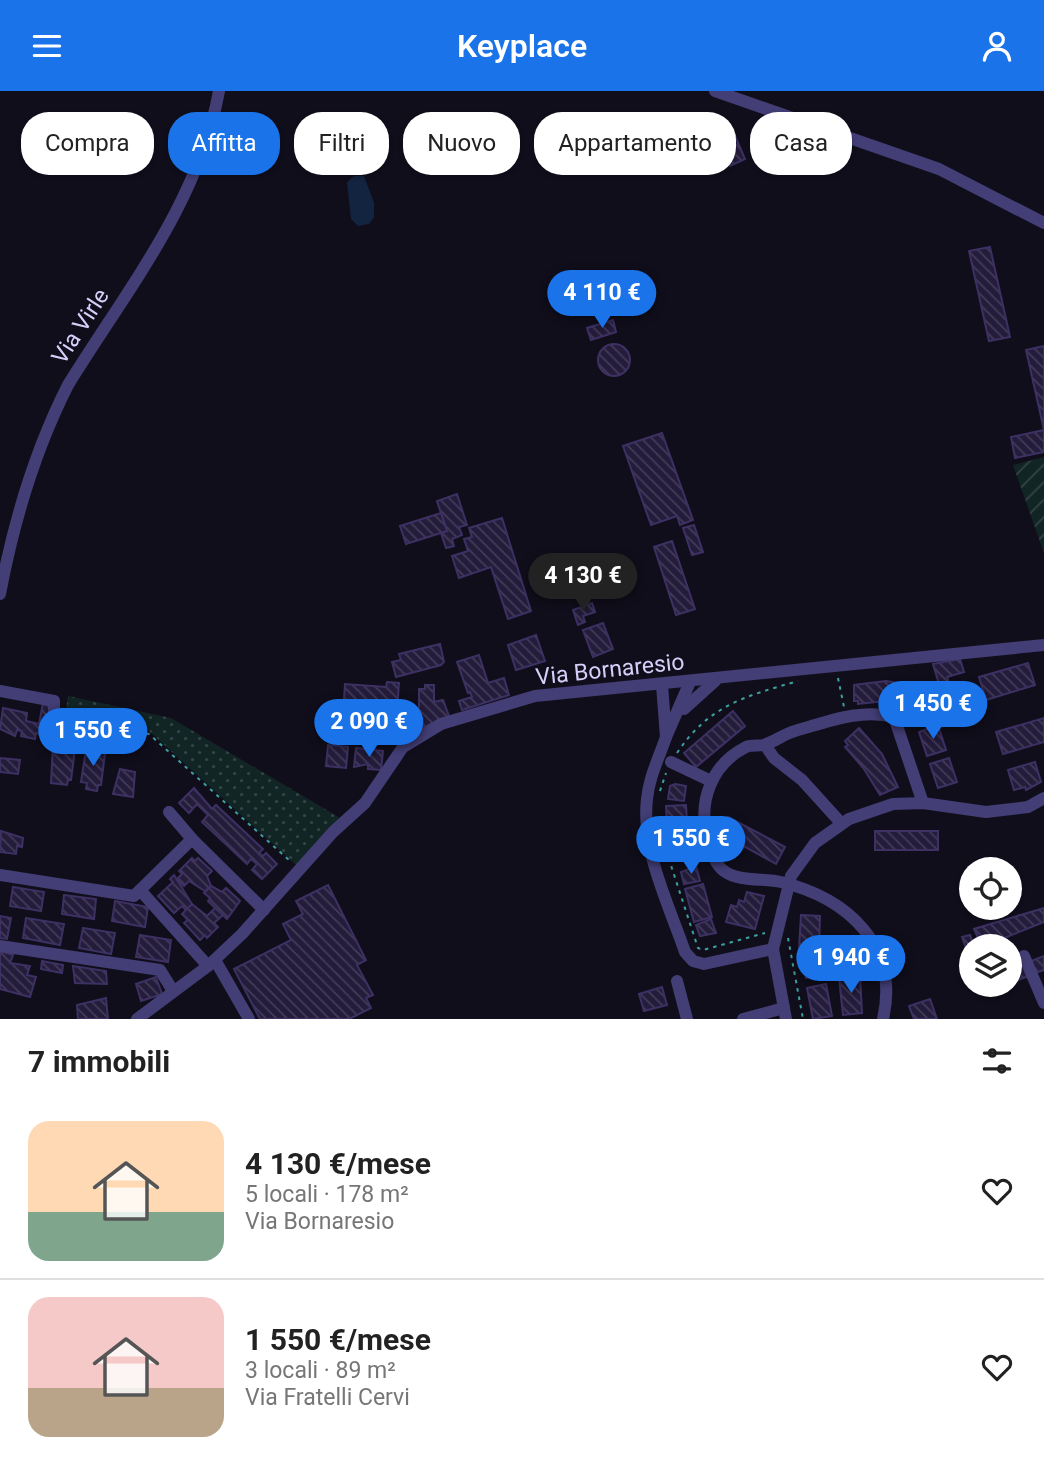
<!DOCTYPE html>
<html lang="it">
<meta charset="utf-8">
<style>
:root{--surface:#fff;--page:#f2f2f2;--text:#222;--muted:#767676;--line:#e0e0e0;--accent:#1a73e8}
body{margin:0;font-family:Roboto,sans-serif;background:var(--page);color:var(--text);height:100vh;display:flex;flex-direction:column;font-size:26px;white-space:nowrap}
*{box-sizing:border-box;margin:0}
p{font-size:23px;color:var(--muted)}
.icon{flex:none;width:38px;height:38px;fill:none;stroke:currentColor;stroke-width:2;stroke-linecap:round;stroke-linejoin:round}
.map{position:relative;height:928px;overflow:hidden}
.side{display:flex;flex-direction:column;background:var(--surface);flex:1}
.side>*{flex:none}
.top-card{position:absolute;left:21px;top:21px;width:1003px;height:63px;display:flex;gap:14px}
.buttons{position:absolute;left:959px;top:766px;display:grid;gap:14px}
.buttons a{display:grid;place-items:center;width:63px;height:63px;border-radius:50%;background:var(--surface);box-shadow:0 2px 5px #0004;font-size:35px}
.price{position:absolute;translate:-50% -60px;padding:0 16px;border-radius:24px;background:var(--accent);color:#fff;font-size:23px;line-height:46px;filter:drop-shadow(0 2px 4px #0008)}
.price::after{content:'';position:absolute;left:50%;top:42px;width:21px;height:16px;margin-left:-10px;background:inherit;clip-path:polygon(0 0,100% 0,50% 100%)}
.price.on{background:#222;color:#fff}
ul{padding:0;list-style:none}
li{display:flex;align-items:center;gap:21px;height:175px;padding:0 28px}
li+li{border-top:2px solid var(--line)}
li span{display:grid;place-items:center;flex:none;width:196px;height:140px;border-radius:21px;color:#555}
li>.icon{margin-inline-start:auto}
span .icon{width:84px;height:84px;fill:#fffc;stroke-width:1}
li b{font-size:30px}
h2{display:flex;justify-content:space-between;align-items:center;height:84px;padding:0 28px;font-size:30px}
.pill{padding:0 24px;border-radius:28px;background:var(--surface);box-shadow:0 2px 5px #0004;font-size:24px;line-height:63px}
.pill.on{background:var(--accent);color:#fff}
header{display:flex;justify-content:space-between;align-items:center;height:91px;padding:0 28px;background:var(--accent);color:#fff;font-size:32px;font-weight:600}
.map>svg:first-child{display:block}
.grass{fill:url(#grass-dots)}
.garden{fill:url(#garden-furrows)}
.water{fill:#132440}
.building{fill:url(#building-back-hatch);stroke:#3d3164;stroke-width:2}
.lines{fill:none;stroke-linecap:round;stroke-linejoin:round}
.path{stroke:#3ba19f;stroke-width:2;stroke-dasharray:3.5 5;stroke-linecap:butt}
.minor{stroke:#433e76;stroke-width:12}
.labels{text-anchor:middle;stroke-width:5;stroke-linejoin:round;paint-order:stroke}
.street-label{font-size:23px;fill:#d6cff9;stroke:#110e1c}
</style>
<header><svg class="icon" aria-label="menu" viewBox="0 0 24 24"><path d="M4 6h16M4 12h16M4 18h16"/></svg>Keyplace<svg class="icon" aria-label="person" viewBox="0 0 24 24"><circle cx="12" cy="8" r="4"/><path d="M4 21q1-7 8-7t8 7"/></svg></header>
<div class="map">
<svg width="1044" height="928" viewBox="0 0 1044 928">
<defs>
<pattern id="grass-dots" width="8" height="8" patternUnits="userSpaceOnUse" patternTransform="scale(1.75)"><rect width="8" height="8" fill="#122525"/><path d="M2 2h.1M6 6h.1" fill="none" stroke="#344445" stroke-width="1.8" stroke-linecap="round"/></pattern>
<pattern id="garden-furrows" width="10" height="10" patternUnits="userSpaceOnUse" patternTransform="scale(1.75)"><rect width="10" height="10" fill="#122525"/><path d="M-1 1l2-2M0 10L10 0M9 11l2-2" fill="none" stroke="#344445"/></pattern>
<pattern id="building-back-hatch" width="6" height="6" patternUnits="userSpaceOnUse" patternTransform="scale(1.75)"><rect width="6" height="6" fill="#241c3b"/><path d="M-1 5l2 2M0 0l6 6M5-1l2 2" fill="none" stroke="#433c58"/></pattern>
</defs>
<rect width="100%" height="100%" fill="#110e1c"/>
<polygon class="grass" points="68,605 171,627 340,727 296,774 149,640 71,630 66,619"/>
<polygon class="garden" points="1044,366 1044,462 1013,374"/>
<polygon class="water" points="354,85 364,85 374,112 374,126 369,133 358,135 351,128 347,91"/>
<g class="building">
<polygon points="661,23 667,28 676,24 679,40 669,45 665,37 656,42 649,29"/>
<polygon points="733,40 745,68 730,75 718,46"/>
<polygon points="363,59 367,76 356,78 352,62"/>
<polygon points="990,156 1010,246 989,250 969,160"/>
<polygon points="613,229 616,241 591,249 587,237"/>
<circle cx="614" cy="269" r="16"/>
<polygon points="1044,255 1044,361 1015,367 1011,346 1044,339 1026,259"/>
<polygon points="662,342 693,429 680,434 677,425 651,434 623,355"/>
<polygon points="457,403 467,434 459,436 462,444 452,448 454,455 446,457 441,442 447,440 437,410"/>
<polygon points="441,422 447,440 406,453 400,435"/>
<polygon points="502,427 531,520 508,528 491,476 459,487 452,465 468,460 464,448 472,446 469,437"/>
<polygon points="694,434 703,461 692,464 683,437"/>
<polygon points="672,450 695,518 676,524 654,456"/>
<polygon points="592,512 595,521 583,525 585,531 578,534 573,519"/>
<polygon points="603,532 613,558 593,566 583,539"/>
<polygon points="536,544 545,570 516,579 508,554"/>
<polygon points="440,553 444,571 441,574 396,586 392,571 401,569 399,563"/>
<polygon points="479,564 488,592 504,587 509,604 462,619 459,610 472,606 470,601 468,602 457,571"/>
<polygon points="960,568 964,581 947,586 953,605 957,603 961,615 947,620 933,573"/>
<polygon points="1028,572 1035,594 986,609 979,586"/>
<polygon points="886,590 918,595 918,610 916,613 886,610 858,613 858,610 854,610 854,594"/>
<polygon points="387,591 399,592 397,619 347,615 347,622 343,622 345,593 386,596"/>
<polygon points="425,594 434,594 434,611 443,609 449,625 401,647 398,641 411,634 407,625 419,616 419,598 425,598"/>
<polygon points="43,612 51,614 45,644 36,642 35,648 21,645 22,640 17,639 15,645 0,638 3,617 27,622 26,630 39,633"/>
<polygon points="733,620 745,635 696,676 684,662"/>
<polygon points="1044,627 1044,651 1003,663 996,641"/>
<polygon points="938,634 946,659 927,665 919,641"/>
<polygon points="859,637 882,663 898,696 880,704 864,678 845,656 848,654 845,650"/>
<polygon points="364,638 365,651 357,651 356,639"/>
<polygon points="328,654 348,656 346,677 326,675"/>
<polygon points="53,655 75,658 71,689 68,689 67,694 51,692"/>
<polygon points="91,655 103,657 105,662 101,694 98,694 97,700 86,698 87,692 81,691 86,659 91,659"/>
<polygon points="356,657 383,660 381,679 368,678 368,673 354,676"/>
<polygon points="0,667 20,669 18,683 0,681"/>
<polygon points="949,667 957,691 938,697 930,673"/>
<polygon points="1035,671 1041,691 1026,699 1025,696 1014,699 1008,679"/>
<polygon points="120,678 135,681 133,706 113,703"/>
<polygon points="675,693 686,695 684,710 668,708 670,695"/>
<polygon points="194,697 212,718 216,714 263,758 259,762 263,765 266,762 277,773 262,788 252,779 257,773 251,768 247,773 202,731 208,724 197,713 189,722 179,712"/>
<polygon points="686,714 688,747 668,748 666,715"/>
<polygon points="728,726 785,756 776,773 720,742"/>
<polygon points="1,740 23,747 22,756 17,755 16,763 0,761"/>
<rect x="875" y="740" width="63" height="19"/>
<polygon points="686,748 690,763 673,765 670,752"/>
<polygon points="192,767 195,770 198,767 212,780 207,785 211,795 205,800 189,790 184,795 177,788 182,783 179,780"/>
<polygon points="696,775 700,790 684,793 681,781"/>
<polygon points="174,784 192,813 186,819 182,815 174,822 158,805 173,791 170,788"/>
<polygon points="703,793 712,826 694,831 685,798"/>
<polygon points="328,794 366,869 357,874 373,904 366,907 371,917 349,928 260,928 234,878 291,849 283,833 303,823 296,810"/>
<polygon points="211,795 222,801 226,797 240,810 227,828 208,810 210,807 204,802"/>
<polygon points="13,796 44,801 41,820 10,815"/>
<polygon points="747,801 764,805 755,838 726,831 731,814 737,816 739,809 744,811"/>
<polygon points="64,804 96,808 94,828 62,823"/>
<polygon points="115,810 148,816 145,836 112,830"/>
<polygon points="192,813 207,825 215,817 223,824 214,832 218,836 207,847 205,844 200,849 184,832 188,829 182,823"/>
<polygon points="1044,817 1044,831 982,856 974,838"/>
<polygon points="801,824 820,825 819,856 799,857"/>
<polygon points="0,825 11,827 7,848 0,847"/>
<polygon points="26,827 64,833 60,854 23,847"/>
<polygon points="711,828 716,842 700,845 696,834"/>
<polygon points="83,837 115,842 111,863 79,857"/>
<polygon points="140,844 171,849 168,871 136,866"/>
<polygon points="970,844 974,856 969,865 962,846"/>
<polygon points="848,847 860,884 839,887 829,853"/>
<polygon points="819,856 824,884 806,887 799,857"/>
<polygon points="0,860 13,864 10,872 30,875 27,884 36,886 30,906 0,898"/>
<polygon points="1044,865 1044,879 1035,882 1031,870"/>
<polygon points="42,870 63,874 62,882 41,878"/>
<polygon points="1025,873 1029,885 1010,892 1010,878"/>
<polygon points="73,875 106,880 107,893 75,892"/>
<polygon points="860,884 862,922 843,924 839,887"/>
<polygon points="156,886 162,903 141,910 136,893"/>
<polygon points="826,893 832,925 813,928 807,897"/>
<polygon points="662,896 667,914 644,920 639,903"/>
<polygon points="106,907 108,928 78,928 77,914"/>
<polygon points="930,908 937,928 914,928 909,915"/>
</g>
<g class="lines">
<g class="path">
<polyline points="838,587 844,616"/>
<polyline points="121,639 149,643 290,770"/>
<path d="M677,662C709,614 746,605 798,590"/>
<polyline points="660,700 666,682"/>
<polyline points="658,726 663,750 698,857 703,859 765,842"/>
<polyline points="788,847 803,928"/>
</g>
<g class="minor">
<polyline points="715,0 939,78 1044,132"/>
<path d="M0,503C14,429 34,361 68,294C126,200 199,111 219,0"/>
<polyline points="662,594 666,646 690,591"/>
<polyline points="0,600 54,610 54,634 111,644"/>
<polyline points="684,618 715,590"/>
<path d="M666,646C659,667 649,686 647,708C641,759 669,814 685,861L693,870L704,873L773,858"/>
<polyline points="765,654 774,667 802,689 841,732"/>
<polyline points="671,671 711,690"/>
<polyline points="169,721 192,748"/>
<polyline points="0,784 134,805 192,748 264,819"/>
<polyline points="140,799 208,875"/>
<polyline points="0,855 160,879 173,900"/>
<polyline points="1024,865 1044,912"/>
<polyline points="215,869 249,928"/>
<polyline points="677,890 687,928"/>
<polyline points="137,928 208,875 242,843 333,741 365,712 403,656 441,633 535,605 1044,554"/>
<polyline points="743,928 784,917"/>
<polyline points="786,928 773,858 791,785 815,752 849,728 893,713 923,712 986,721 1028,716 1044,707"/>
<path d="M883,928C900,854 847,807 781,791C764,787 738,791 724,780C714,773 711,758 708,747C697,711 712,673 746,656C753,653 760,656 766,653C776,650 784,643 795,640C827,631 861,617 894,626L923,712"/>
</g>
</g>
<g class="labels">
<g class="street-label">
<text transform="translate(80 235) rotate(-57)" y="8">Via Virle</text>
<text transform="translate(610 578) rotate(-6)" y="8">Via Bornaresio</text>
</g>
</g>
</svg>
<div class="buttons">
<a><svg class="icon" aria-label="locate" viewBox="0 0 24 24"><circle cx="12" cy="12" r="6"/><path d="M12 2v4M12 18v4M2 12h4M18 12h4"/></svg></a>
<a><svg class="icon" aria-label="layers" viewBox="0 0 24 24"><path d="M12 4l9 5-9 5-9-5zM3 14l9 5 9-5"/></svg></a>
</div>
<b class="price" style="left:602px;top:239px">4 110 €</b>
<b class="price on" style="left:583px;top:522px">4 130 €</b>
<b class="price" style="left:933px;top:650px">1 450 €</b>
<b class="price" style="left:369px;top:668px">2 090 €</b>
<b class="price" style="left:93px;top:677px">1 550 €</b>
<b class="price" style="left:691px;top:785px">1 550 €</b>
<b class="price" style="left:851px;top:904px">1 940 €</b>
<div class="top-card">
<a class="pill">Compra</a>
<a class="pill on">Affitta</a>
<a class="pill">Filtri</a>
<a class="pill">Nuovo</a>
<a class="pill">Appartamento</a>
<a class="pill">Casa</a>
</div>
</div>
<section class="side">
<h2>7 immobili<svg class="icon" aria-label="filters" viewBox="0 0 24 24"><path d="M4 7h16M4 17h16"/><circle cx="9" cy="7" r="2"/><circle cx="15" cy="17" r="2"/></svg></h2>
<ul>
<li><span style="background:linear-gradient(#ffd9b3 65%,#7fa58c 0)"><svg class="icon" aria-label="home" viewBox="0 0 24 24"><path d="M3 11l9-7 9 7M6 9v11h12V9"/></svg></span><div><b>4 130 €/mese</b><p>5 locali · 178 m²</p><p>Via Bornaresio</p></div><svg class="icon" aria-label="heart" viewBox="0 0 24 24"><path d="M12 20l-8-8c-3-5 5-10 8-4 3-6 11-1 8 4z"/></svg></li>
<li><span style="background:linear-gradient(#f6c9c9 65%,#b9a48a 0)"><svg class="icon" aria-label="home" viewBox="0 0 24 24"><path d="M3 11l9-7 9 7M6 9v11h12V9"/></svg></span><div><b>1 550 €/mese</b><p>3 locali · 89 m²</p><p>Via Fratelli Cervi</p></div><svg class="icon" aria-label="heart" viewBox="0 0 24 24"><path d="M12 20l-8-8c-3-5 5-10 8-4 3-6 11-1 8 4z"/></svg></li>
</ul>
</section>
